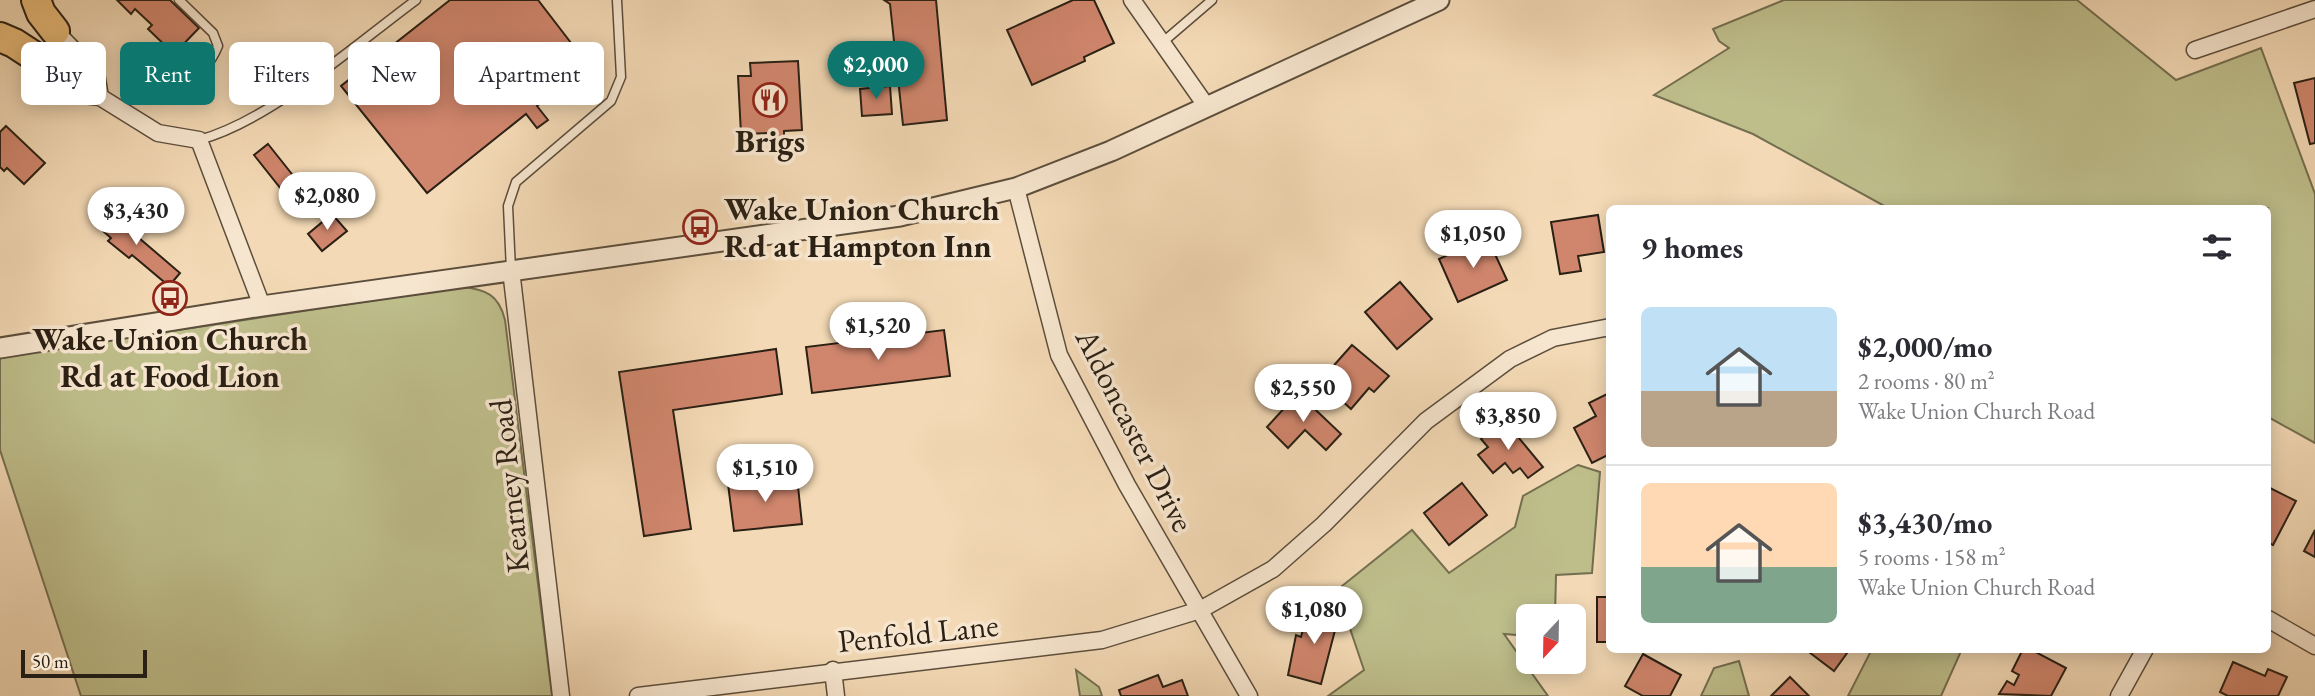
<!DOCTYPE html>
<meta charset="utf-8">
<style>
:root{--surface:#fff;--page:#f7f7f7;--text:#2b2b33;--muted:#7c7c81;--line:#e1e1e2;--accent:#0f766e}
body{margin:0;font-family:"EB Garamond",serif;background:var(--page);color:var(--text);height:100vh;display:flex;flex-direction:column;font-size:26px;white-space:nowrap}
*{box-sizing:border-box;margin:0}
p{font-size:23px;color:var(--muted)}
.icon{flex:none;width:38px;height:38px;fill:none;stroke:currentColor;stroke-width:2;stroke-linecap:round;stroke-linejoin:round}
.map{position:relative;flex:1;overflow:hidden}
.drawer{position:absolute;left:1606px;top:205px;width:665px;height:448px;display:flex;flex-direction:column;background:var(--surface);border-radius:10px;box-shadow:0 4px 18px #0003}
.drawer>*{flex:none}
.banner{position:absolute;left:21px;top:42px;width:665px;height:63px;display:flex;gap:14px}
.needle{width:46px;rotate:202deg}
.tools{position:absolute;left:1516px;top:604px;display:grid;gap:14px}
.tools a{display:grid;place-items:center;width:70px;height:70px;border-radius:10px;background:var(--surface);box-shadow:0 4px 18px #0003;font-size:35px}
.scale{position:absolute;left:21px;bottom:18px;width:126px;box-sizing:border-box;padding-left:7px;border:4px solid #2a2014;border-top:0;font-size:19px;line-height:24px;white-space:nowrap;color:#2a2014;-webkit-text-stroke:5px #f7e6cf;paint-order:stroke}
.price{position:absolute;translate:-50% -60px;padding:0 16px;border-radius:24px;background:#fff;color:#222;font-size:23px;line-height:46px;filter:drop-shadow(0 2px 4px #0008)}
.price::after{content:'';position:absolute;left:50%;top:42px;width:21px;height:16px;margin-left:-10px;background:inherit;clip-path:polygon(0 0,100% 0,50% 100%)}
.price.selected{background:var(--accent);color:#fff}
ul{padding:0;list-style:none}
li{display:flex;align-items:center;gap:21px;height:175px;padding:0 35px}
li+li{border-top:2px solid var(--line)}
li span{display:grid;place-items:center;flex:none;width:196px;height:140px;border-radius:10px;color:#555}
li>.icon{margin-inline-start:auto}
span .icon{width:84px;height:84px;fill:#fffc;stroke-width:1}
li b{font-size:30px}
h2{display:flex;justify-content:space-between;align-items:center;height:84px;padding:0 35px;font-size:30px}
.tag{padding:0 24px;border-radius:10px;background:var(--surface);box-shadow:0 4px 18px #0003;font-size:24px;line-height:63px}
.tag.selected{background:var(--accent);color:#fff}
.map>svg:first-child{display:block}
.green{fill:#bebe8b;stroke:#746f50;stroke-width:2}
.building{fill:#d0866d;stroke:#2a2014;stroke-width:2}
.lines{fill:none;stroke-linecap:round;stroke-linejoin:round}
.service-casing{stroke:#5c4e3c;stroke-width:11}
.minor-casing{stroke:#5c4e3c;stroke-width:19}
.tertiary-casing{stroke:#5c4e3c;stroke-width:23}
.motorway-casing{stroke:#2a2014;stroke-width:32}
.service{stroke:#f7e6cf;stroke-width:8}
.minor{stroke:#f7e6cf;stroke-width:16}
.tertiary{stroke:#f7e6cf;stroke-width:19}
.motorway{stroke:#eabc7a;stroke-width:28}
.labels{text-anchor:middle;stroke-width:7;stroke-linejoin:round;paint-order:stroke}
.poi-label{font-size:32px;font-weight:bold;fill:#2a2014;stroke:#f7e6cf}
.street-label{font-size:32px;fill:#2a2014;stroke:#f7e6cf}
</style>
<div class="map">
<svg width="2315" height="696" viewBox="0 0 2315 696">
<rect width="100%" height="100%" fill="#f3d9b5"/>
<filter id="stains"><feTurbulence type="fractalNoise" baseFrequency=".00286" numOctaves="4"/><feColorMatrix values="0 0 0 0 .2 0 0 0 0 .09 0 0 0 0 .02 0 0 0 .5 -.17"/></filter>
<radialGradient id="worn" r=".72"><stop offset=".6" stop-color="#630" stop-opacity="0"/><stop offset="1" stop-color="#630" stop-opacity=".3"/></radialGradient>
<g class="green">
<polygon points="1784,0 2077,0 2176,80 2261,48 2315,194 2315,443 2268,417 2268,208 1888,208 1753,134 1654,95 1729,48 1719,41 1713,29"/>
<path d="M461,287C486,289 499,295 505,320L552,696H81L0,450V357Z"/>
<polygon points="1578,465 1600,472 1592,573 1556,575 1555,616 1528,616 1528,636 1504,634 1548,696 1328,696 1364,670 1337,590 1412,530 1449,573 1515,527 1523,496"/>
<polygon points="1872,649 1962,649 1941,696 1848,696"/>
<polygon points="1739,661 1749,696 1701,696 1714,668"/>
<polygon points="1076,670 1099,687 1102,696 1080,696"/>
</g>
<g class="building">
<polygon points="117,0 170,0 199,28 174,54 148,29 152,25 135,9 131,14"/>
<polygon points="450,0 538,0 588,65 537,106 548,120 537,128 526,114 427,193 341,86"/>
<polygon points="884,0 936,0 947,120 903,125 890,4"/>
<polygon points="1073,0 1094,0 1114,43 1084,57 1085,61 1032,85 1007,30"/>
<polygon points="798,61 802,130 784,131 784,140 771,141 771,133 741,134 738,76 751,76 750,63"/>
<polygon points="2315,78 2315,143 2310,144 2294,83"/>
<polygon points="890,86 892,114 862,116 860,89"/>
<polygon points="6,126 45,163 24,184 7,168 4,171 0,167 0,132"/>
<polygon points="268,144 307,193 293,204 254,155"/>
<polygon points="105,209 180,273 169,286 132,255 129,258 108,241 111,238 94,223"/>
<polygon points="332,214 347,231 322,251 308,234"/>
<polygon points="1598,215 1604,252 1578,256 1581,271 1560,274 1551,222"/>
<polygon points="1487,237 1507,280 1458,302 1439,259"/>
<polygon points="1400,282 1432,319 1397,349 1365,312"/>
<polygon points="944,330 950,376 812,393 806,347"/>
<polygon points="1352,345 1389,376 1374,392 1369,388 1351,409 1320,381"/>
<polygon points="776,349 782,394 673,410 691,529 644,536 619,372"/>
<polygon points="1298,393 1341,434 1326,450 1305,430 1288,448 1267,427"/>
<polygon points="1609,393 1610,454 1592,463 1574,428 1596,416 1589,403"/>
<polygon points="1504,420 1543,467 1528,478 1520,468 1513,473 1505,463 1493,473 1478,455 1488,447 1481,439"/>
<polygon points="797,477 802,524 734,531 728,484"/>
<polygon points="1462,483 1487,515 1449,545 1424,513"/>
<polygon points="2268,487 2296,501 2273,545 2268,542"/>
<polygon points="2315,530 2315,557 2304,551"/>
<rect x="1597" y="597" width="13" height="45"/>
<polygon points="1309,607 1339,615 1321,684 1288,675 1296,635 1301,637"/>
<polygon points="1805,649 1850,649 1834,671"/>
<polygon points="2023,649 2030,649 2066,668 2051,696 1999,694 2007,681 2014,685 2019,675 2012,671"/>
<polygon points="1643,654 1681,675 1670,696 1643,696 1625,686"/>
<polygon points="2233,662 2265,676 2268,669 2287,677 2278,696 2228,696 2220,692"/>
<polygon points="1158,675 1163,687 1182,680 1188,696 1121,696 1119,690"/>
<polygon points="1790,677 1809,696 1771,696"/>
</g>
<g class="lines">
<g class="service-casing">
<g id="service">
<polyline points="1163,42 1212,0"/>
<path d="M136,56L161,77L184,85C200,76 211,63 218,46L213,33L179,0"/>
<path d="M199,140C270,121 355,45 416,0"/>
<polyline points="511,270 508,206 516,182 611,101 621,77 617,0"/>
</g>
</g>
<g class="minor-casing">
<g id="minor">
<polyline points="1132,0 1207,107"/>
<polyline points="55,31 96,73 100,97"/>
<polyline points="2195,50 2315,9"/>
<polyline points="34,56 76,94 100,97 158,133 199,140 262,306"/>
<polyline points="1016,188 1059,355 1127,485 1249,696"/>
<polyline points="511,270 561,696"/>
<polyline points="2268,619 2315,646"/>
<polyline points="833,670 836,696"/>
<polyline points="638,696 1102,640 1200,610 1273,569 1324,524 1426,421 1510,359 1553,338 1610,327"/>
<polyline points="2119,696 2145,649"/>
</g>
</g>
<g class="tertiary-casing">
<polyline id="tertiary" points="0,348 262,306 900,216 1016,188 1111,151 1439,0"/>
</g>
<g class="motorway-casing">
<g id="motorway">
<polyline points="36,0 41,13 55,31"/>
<polyline points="0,37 14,43 34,56"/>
</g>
</g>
<use href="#service" class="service"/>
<use href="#minor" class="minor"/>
<use href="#tertiary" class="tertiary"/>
<use href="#motorway" class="motorway"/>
</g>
<defs>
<g id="restaurant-ring" transform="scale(1.75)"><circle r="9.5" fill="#f7e6cf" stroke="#8f2418" stroke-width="1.5"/><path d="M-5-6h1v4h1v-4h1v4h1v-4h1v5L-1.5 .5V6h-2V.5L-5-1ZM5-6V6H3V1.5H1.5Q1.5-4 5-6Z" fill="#8f2418"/></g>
<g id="bus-ring" transform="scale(1.75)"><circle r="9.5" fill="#f7e6cf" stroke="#8f2418" stroke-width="1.5"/><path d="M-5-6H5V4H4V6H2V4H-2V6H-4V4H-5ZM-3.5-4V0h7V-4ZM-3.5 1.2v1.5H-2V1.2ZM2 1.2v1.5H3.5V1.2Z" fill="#8f2418"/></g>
</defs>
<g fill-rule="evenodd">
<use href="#restaurant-ring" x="770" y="100"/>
<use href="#bus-ring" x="700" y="227"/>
<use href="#bus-ring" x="170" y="298"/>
</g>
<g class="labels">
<g class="poi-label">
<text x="770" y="152">Brigs</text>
<text x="724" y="220" text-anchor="start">Wake Union Church<tspan x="724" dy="37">Rd at Hampton Inn</tspan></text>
<text x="170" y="350">Wake Union Church<tspan x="170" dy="37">Rd at Food Lion</tspan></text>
</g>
<g class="street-label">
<text transform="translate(1135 430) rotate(63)" y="11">Aldoncaster Drive</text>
<text transform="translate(509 486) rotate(-96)" y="11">Kearney Road</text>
<text transform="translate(918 633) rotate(-6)" y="11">Penfold Lane</text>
</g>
</g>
<rect width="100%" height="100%" filter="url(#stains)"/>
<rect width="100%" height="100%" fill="url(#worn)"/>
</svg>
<div class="tools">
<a><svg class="needle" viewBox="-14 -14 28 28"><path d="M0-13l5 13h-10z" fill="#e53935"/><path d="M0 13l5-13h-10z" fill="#7c7c81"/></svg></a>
</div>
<div class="scale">50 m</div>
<b class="price selected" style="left:876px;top:101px">$2,000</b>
<b class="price" style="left:327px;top:232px">$2,080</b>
<b class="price" style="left:136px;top:247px">$3,430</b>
<b class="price" style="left:1473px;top:270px">$1,050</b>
<b class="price" style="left:878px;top:362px">$1,520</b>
<b class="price" style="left:1303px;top:424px">$2,550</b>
<b class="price" style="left:1508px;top:452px">$3,850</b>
<b class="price" style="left:765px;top:504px">$1,510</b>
<b class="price" style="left:1314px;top:646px">$1,080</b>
<div class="banner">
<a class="tag">Buy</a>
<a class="tag selected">Rent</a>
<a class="tag">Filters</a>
<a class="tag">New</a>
<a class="tag">Apartment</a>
</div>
<section class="drawer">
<h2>9 homes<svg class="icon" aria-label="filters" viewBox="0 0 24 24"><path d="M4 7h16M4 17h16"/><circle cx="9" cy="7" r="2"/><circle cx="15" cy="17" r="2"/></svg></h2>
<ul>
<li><span style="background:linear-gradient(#bfe0f5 60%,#b9a48a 0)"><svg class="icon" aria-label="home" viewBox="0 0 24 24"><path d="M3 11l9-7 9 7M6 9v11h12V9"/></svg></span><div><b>$2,000/mo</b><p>2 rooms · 80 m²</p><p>Wake Union Church Road</p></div></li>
<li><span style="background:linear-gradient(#ffd9b3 60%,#7fa58c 0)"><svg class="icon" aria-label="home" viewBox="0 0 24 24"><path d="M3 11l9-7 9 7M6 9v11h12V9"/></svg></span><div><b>$3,430/mo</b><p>5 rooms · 158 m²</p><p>Wake Union Church Road</p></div></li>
</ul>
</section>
</div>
